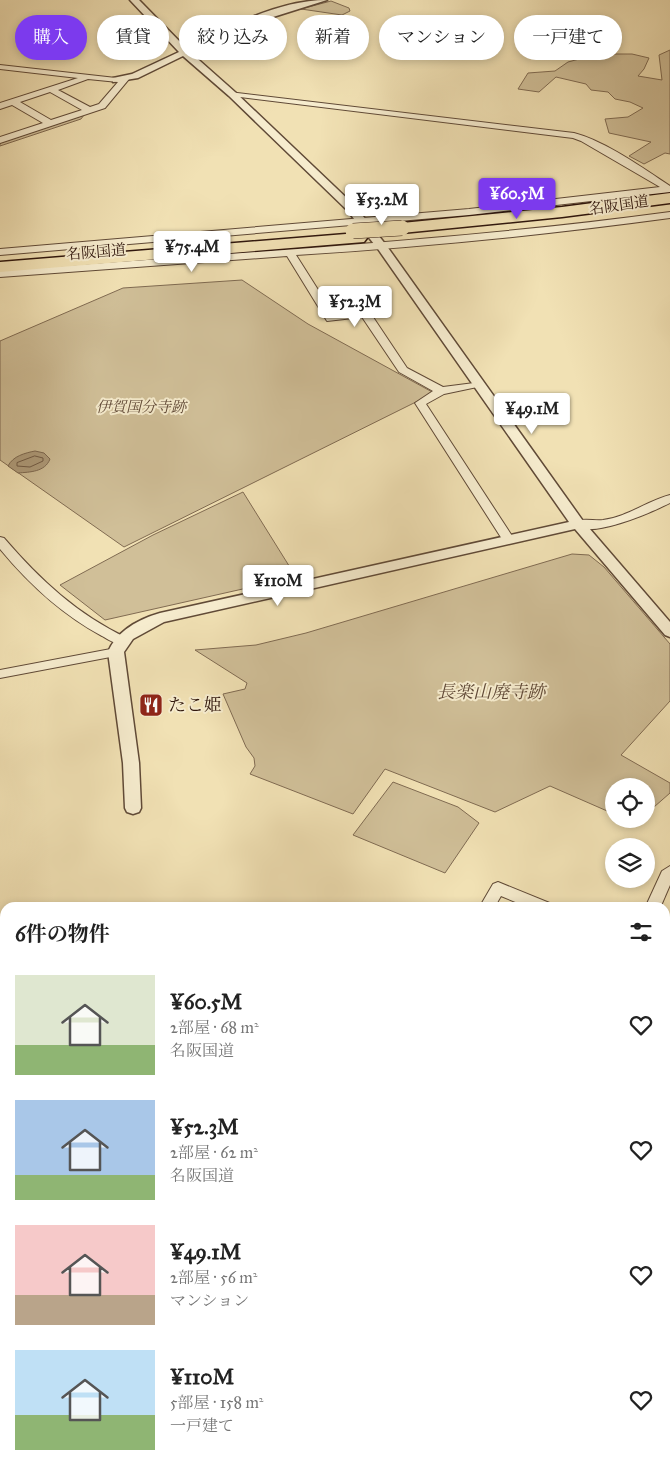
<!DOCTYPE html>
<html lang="ja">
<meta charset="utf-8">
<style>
:root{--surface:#fff;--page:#f6f6f6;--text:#222;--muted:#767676;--accent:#7c3aed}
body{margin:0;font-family:"IM FELL Great Primer","Noto Serif JP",serif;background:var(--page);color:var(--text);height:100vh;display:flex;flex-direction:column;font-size:19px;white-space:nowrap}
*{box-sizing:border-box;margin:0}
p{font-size:16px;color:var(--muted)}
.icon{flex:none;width:28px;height:28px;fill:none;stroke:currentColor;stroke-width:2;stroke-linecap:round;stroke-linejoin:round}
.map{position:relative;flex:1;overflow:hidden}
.panel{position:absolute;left:0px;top:902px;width:670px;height:571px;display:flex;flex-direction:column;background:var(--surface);border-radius:15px 15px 0 0;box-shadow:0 2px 8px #0003}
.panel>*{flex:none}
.hud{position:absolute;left:15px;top:15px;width:640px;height:45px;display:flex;gap:10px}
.buttons{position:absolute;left:605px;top:778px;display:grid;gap:10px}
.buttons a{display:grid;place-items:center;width:50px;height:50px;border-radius:50%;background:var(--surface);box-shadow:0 2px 8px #0003;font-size:25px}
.price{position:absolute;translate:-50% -42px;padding:0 11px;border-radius:5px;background:#fff;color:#222;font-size:16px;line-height:32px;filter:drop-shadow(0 1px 2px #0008)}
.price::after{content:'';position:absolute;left:50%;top:30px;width:15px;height:11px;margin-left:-8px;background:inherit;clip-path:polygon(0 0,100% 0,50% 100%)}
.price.selected{background:var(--accent);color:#fff}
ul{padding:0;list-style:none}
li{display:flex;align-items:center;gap:15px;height:125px;padding:0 15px}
li span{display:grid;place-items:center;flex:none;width:140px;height:100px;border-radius:0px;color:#555}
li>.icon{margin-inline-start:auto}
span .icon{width:60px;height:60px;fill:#fffc;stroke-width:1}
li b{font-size:21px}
h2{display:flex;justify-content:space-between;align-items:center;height:60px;padding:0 15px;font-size:21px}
.chip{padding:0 18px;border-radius:22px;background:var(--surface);box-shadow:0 2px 8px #0003;font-size:18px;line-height:45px}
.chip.selected{background:var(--accent);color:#fff}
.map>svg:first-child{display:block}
.green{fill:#d0bf98;stroke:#806b52}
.water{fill:#af9c7b;stroke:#7c674f}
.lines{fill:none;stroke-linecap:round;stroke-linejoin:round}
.shore{stroke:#705a44;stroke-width:1}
.minor-casing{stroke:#604a37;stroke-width:2}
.tertiary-casing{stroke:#604a37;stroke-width:3}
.motorway-casing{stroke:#30170d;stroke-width:3}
.minor{fill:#f6ecce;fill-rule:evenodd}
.tertiary{fill:#f6ecce;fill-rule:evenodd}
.motorway{fill:#f1e1b4;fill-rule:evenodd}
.motorway-bridge-casing{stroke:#30170d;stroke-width:16;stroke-linecap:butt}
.motorway-bridge{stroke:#f1e1b4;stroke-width:15}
.labels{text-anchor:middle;stroke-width:4;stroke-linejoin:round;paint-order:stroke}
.far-street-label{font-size:15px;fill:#30170d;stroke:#f6ecce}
.far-park-label{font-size:15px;font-style:italic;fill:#604937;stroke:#f6ecce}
.park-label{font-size:18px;font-style:italic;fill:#604937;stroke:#f6ecce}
.poi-label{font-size:18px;fill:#30170d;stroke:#f6ecce;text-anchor:start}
</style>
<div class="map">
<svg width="670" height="1473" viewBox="0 0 670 1473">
<rect width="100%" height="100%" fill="#f1e1b4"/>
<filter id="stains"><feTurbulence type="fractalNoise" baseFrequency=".004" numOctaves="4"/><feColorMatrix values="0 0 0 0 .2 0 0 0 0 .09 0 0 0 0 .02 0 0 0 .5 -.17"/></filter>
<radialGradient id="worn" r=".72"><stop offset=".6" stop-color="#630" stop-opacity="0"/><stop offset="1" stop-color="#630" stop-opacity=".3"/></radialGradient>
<g class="green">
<polygon points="331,1 349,8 350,11 342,15 301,9"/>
<polygon points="670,50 670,154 665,153 644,164 629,156 651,142 609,133 605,119 628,117 643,108 630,102 615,99 608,92 591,90 586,84 556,77 539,92 518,89 528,73 555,71 568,62 598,54 632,54 649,58 644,69 638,76 662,80 659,55"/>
<polygon points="84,115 81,119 0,146 0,143"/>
<polygon points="242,280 308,324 434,393 124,547 0,460 0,341 123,288"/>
<polygon points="243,492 296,577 105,620 60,585 153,535"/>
<polygon points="572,554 589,555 604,567 670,644 670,701 621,755 670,783 670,793 646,814 646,786 614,786 614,814 550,786 495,812 385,769 353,814 250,774 255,766 254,758 246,747 223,694 245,689 247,683 195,650 256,645 306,633"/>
<polygon points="393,782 458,807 479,823 445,873 353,835"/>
<polygon points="5,1111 5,1463 0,1460 0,1117"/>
</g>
<g class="water">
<path d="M35,451L44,453L50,459C45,472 30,472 18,473L8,466C13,456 25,453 35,451Z"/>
<polygon points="335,1469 636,1469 640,1473 338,1473"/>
</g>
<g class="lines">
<polygon class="shore" points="35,456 43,458 43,461 30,467 17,466 17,463"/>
<g class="minor-casing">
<g id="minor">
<path d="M0,65L116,78L120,80L125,77L129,79L105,108L0,143V137L43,123L12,105L0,109V103L78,78L0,69ZM88,79L118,82L99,104L90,107L58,90ZM50,92L82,110L51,120L20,102Z"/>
<path d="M229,92L574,133C605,141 643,168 670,186V192L469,215L0,255V249L469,209L660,187L581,141L573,138L232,96L228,94Z"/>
<path d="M670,212V218C546,235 421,247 296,255L334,315L369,311L407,368L443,387L482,382L483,384L482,386L444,394L426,404L514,539L508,543L502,539L415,403L433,391L399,372L362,317L327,321L287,256L0,277V271C224,253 448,242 670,212Z"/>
<path d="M670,495V503C652,512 588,541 572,524C578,517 593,521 603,520C627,517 647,501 670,495Z"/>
<path d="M0,537L4,538C40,580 77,614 127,638L128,641L127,644C118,646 109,640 102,636C61,614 29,584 0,549Z"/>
<polygon points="116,648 123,652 121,655 0,678 0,670"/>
<polygon points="670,866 670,885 660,908 645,908 662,871"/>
<polygon points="498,882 552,904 554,908 530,908 501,896 494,908 479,908 493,884"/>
<polygon points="665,950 670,951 670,964 665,963"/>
</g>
</g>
<g class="tertiary-casing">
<path id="tertiary" d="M130,0H139L186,48C229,27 278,0 327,0L251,24L191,53L235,92L355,206L386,245L583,521L670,622V637L665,635L575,529L164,622L133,639L124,652L139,763L141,808L139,812L133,814L127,812L125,808L123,763L108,652C117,631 139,619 160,613L569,522L378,249L347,210L229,96L183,56L138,78L113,82V78L132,74L179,52Z"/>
</g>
<g class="motorway-casing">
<g id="motorway">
<polygon points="670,193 670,203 562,217 402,233 396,232 393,228 396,224 402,223 562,207"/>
<polygon points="358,233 364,234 367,238 364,242 0,272 0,262"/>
</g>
</g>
<use href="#minor" class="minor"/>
<use href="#tertiary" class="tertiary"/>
<use href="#motorway" class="motorway"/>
<g class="motorway-bridge-casing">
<polyline id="motorway-bridge" points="353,231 402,228"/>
</g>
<use href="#motorway-bridge" class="motorway-bridge"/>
</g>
<defs>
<g id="restaurant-square" transform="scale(1.25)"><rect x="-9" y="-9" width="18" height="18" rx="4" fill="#8f2418" stroke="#f6ecce"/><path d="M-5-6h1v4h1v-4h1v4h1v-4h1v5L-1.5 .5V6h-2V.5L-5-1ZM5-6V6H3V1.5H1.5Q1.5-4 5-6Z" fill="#fff"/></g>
</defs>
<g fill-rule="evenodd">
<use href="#restaurant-square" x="151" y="705"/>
</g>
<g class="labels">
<g class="far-street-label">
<text transform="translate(619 205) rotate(-8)" y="5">名阪国道</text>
<text transform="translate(96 252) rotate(-5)" y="5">名阪国道</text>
</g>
<g class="far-park-label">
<text x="141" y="412">伊賀国分寺跡</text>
</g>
<g class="park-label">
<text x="491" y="698">長楽山廃寺跡</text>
</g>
<g class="poi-label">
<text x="168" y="711">たこ姫</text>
</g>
</g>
<rect width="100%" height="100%" filter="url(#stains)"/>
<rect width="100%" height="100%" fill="url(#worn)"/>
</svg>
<div class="buttons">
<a><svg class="icon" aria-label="locate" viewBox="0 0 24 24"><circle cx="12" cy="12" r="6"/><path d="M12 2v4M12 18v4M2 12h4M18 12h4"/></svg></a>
<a><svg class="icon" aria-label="layers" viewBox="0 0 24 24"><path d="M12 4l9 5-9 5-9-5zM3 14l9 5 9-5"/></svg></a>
</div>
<b class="price selected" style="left:517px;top:220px">¥60.5M</b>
<b class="price" style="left:382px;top:226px">¥53.2M</b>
<b class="price" style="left:192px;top:273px">¥75.4M</b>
<b class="price" style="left:355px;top:328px">¥52.3M</b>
<b class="price" style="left:532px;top:435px">¥49.1M</b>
<b class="price" style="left:278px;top:607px">¥110M</b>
<div class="hud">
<a class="chip selected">購入</a>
<a class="chip">賃貸</a>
<a class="chip">絞り込み</a>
<a class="chip">新着</a>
<a class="chip">マンション</a>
<a class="chip">一戸建て</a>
</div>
<section class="panel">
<h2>6件の物件<svg class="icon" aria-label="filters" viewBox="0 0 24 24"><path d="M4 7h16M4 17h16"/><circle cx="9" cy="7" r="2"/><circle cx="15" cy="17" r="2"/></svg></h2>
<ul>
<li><span style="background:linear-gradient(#dfe7d0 70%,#8fb573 0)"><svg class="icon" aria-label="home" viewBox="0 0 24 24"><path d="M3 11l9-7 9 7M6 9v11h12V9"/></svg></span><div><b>¥60.5M</b><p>2部屋 · 68 m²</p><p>名阪国道</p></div><svg class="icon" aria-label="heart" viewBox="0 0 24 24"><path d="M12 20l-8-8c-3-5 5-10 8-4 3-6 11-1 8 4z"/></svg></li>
<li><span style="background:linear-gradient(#a9c7e8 75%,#8fb573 0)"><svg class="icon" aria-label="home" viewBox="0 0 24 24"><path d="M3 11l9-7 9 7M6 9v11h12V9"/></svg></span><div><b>¥52.3M</b><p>2部屋 · 62 m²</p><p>名阪国道</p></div><svg class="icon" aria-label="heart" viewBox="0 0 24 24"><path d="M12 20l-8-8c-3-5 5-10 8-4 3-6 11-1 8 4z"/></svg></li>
<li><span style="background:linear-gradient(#f6c9c9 70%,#b9a48a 0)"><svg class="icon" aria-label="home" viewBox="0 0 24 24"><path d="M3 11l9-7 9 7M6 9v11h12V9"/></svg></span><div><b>¥49.1M</b><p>2部屋 · 56 m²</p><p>マンション</p></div><svg class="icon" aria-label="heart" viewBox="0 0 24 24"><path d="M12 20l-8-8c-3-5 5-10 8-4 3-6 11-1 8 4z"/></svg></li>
<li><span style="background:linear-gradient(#bfe0f5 65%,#8fb573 0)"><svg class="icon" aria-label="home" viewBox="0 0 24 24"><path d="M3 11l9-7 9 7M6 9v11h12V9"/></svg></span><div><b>¥110M</b><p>5部屋 · 158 m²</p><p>一戸建て</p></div><svg class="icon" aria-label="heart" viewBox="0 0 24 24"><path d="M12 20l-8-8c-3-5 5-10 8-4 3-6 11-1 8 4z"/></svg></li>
</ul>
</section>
</div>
